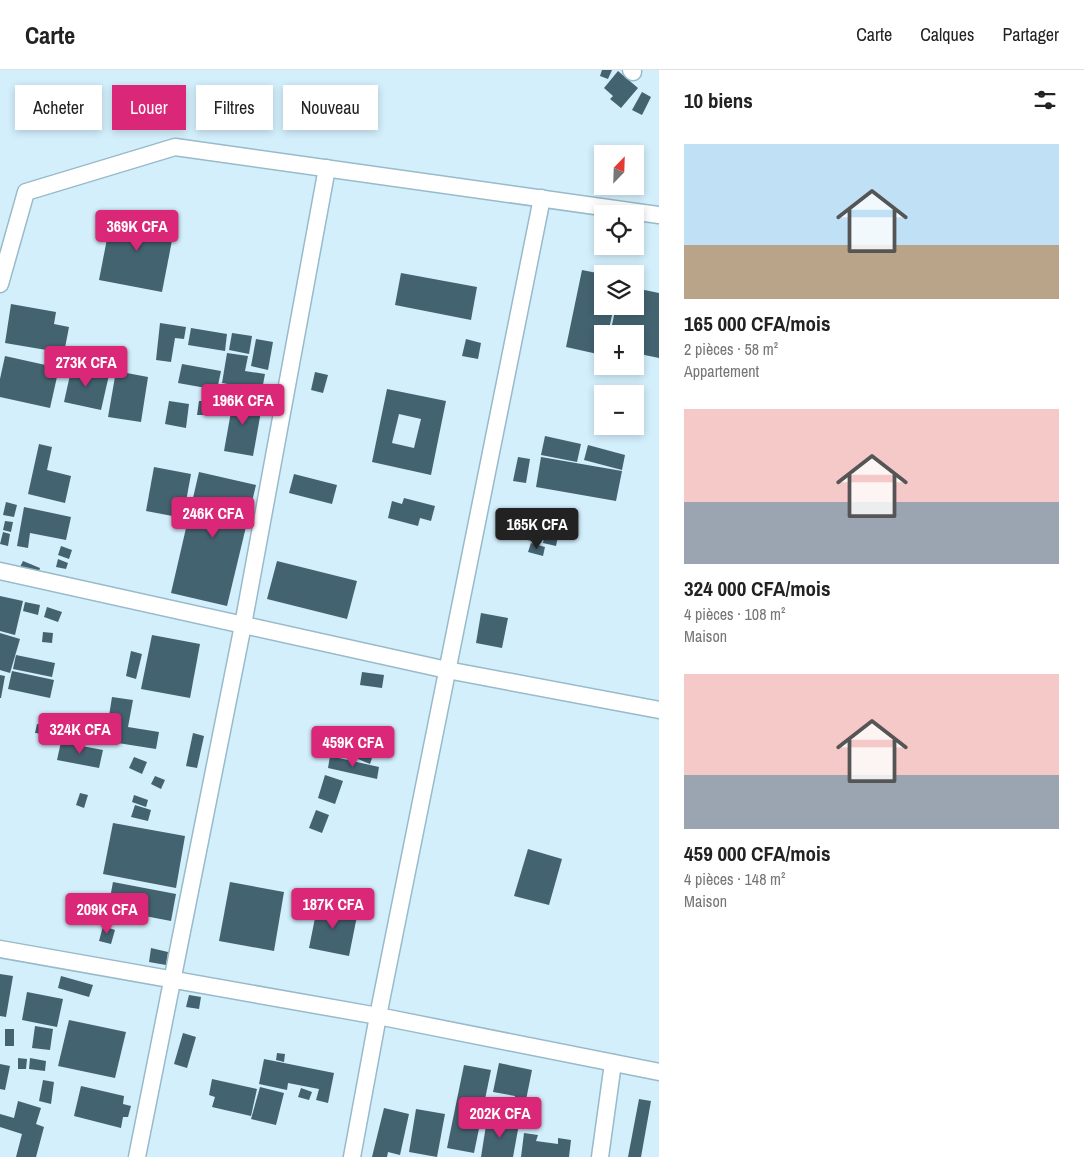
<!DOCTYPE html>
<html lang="fr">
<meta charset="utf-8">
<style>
:root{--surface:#fff;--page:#f2f2f2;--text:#222;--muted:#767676;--line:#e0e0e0;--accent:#db2777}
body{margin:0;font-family:"Archivo Narrow",sans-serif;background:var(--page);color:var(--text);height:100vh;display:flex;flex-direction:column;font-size:19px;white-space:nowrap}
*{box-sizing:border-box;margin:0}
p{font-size:16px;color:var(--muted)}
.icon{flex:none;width:28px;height:28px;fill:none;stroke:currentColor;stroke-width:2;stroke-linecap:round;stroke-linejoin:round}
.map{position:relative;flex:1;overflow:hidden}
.drawer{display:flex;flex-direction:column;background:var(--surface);width:425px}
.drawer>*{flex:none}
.top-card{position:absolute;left:15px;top:15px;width:475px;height:45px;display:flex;gap:10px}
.needle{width:32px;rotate:23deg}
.tools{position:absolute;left:594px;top:75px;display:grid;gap:10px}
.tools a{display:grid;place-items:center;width:50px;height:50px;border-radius:0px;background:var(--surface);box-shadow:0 2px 8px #0003;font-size:25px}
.price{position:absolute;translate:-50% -42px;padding:0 11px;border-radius:5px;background:var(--accent);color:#fff;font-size:16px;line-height:32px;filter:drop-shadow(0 1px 2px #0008)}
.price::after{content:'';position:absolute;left:50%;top:30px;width:15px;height:11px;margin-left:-8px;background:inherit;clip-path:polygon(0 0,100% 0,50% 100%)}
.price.on{background:#222;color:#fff}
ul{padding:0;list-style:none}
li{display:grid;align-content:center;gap:10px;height:265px;padding:0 25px}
li span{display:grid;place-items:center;height:155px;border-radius:0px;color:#555}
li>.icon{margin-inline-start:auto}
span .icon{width:90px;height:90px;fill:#fffc;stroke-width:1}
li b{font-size:21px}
h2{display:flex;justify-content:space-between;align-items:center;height:60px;padding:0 25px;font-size:21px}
.chip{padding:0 18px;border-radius:0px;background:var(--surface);box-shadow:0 2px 8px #0003;font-size:18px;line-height:45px}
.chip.on{background:var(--accent);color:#fff}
header{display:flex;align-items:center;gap:30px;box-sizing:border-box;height:70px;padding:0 25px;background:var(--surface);border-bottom:1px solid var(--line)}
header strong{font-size:24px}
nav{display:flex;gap:28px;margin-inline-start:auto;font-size:18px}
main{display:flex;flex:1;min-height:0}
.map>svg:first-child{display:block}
.building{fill:#436370;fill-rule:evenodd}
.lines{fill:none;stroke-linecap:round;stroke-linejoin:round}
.street-casing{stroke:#98bac9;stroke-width:19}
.street{stroke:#fff;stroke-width:16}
</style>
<header>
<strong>Carte</strong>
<nav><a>Carte</a><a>Calques</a><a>Partager</a></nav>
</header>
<main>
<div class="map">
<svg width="659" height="1087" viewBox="0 0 659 1087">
<rect width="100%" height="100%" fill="#d3effc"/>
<g class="building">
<polygon points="602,0 612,0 608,9 600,6"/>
<polygon points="618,1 638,18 621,38 610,29 613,26 604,18"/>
<polygon points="642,22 651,27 642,45 632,40"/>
<polygon points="112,143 175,155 162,222 99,210"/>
<polygon points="582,200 602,204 602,236 614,236 608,264 602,264 602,285 566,277"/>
<polygon points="401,203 477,217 471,250 395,235"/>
<polygon points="635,218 659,223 659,288 635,283 635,264 610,264 616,236 635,236"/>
<polygon points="11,234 56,242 54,254 69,257 64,283 5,273"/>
<polygon points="160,253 186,257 184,269 175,268 171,292 156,290"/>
<polygon points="191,258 227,264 225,281 188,275"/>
<polygon points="232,263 252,266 249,284 229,280"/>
<polygon points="256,269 273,272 268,300 251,296"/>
<polygon points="466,269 481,273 478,289 462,286"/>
<polygon points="227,283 248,286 245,301 265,304 262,320 222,313"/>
<polygon points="5,286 59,298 50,338 0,327 0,309"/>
<polygon points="182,294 221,301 217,320 178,313"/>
<polygon points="72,296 109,305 101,340 64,332"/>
<polygon points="116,301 148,307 141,352 108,347"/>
<polygon points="315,302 328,305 323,323 311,320"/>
<path d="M387,319L446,331L431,405L372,392ZM399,344L421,349L414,378L392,373Z"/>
<polygon points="234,325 263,330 253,386 224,381"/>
<polygon points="169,331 189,334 186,358 165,354"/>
<polygon points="199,331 207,331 205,345 197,345"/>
<polygon points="545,366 581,374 577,392 541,385"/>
<polygon points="39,374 52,377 47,400 71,406 65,433 28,424"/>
<polygon points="588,375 625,385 622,400 584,390"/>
<polygon points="518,387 530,389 526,413 513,411"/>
<polygon points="541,387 622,401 616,431 536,417"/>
<polygon points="154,397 191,404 183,448 146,441"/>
<polygon points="199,402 256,415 227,536 171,523"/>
<polygon points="294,404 337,415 332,434 289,423"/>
<polygon points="404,428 435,436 431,451 420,448 418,456 388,448 392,431 402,434"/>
<polygon points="6,432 17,435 14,447 3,445"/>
<polygon points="24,437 71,447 66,470 30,463 28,478 17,476"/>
<polygon points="518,447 545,453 541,473 514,467"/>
<polygon points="5,451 13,452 11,462 3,460"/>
<polygon points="547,454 560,457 556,476 543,473"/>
<polygon points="3,462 10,464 8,476 0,474"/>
<polygon points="531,473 545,477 543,486 528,482"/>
<polygon points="61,476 72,480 69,489 58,485"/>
<polygon points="58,489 68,493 66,499 56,497"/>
<polygon points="23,491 40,498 38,504 20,497"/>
<polygon points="277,491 357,511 347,549 267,529"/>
<polygon points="0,526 23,531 15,565 0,561"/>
<polygon points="25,532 40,535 38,545 23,541"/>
<polygon points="47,537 62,542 58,552 44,547"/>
<polygon points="481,543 508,548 502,578 476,573"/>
<polygon points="43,562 53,563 52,573 42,572"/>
<polygon points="0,563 20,569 10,603 0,600"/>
<polygon points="152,565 200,574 190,628 141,619"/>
<polygon points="131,581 142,584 136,609 126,606"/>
<polygon points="16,585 55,593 52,607 13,599"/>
<polygon points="12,601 54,610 50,628 8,619"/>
<polygon points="362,602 384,605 382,618 360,615"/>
<polygon points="0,605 5,606 1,628 0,628"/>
<polygon points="112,627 133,630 128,657 159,662 156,679 105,671"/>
<polygon points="37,654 45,655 43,664 35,663"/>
<polygon points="193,663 204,666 197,698 186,696"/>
<polygon points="61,672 103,680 99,698 57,690"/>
<polygon points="361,681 373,685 370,694 358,689"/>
<polygon points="330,686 379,697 377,709 328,698"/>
<polygon points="134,687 147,692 142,704 129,698"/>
<polygon points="325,705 343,711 335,734 318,728"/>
<polygon points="155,706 165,710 161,719 151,714"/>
<polygon points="80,723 88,725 84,738 76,735"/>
<polygon points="134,725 148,730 146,737 132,732"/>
<polygon points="135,735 151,740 148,751 131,747"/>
<polygon points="316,740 329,745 322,763 309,758"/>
<polygon points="113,753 185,766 176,818 103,804"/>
<polygon points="528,779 562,789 549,835 514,826"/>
<polygon points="113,812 176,824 171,851 108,839"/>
<polygon points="230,812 284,822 274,881 219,871"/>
<polygon points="318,833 358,841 349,886 309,878"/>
<polygon points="103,856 115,860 111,874 99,871"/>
<polygon points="151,878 168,882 166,895 149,892"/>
<polygon points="0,904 13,906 6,947 0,946"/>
<polygon points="61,906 93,915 89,927 58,918"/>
<polygon points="27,922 63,929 57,957 22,950"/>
<polygon points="189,925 201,927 199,939 186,937"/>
<polygon points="69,950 126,962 115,1008 58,996"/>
<polygon points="35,956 53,959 50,980 32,978"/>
<rect x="5" y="959" width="9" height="17"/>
<polygon points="183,963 196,967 187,998 174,994"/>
<polygon points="277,983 285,984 284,992 276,990"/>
<polygon points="18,988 27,989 26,999 18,999"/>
<polygon points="30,988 46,991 45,1001 29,999"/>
<polygon points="264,989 334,1003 328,1033 316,1030 319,1019 288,1013 287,1020 259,1014"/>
<polygon points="499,993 532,1000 523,1045 511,1042 515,1026 493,1022"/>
<polygon points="0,994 10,996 5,1020 0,1019"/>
<polygon points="464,995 491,1000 474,1083 447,1078"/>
<polygon points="212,1009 257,1019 251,1046 212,1037 215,1027 209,1025"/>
<polygon points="43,1010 54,1012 51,1034 39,1031"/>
<polygon points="81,1016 124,1026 123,1034 131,1036 128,1047 123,1047 121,1058 74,1046"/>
<polygon points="260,1017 284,1023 276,1055 251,1049"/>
<polygon points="301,1018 312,1022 309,1030 298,1027"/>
<polygon points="639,1029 651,1031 641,1087 628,1087"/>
<polygon points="18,1031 41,1038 36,1054 44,1057 36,1087 16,1087 22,1064 0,1057 0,1044 14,1048"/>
<polygon points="384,1038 409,1044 400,1085 388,1082 387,1087 372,1087"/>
<polygon points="416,1039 445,1044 437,1087 409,1082"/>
<polygon points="487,1049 519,1054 513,1087 481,1087"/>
<polygon points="524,1063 538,1065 536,1071 558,1074 558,1068 571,1070 569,1087 521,1087"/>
</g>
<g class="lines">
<g class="street-casing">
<g id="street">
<polyline points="631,0 633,2"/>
<polyline points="0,214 26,122 175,77 659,145"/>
<polyline points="0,501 447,600 659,640"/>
<polyline points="0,879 378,946 659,1002"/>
<polyline points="137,1087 243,555 327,98"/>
<polyline points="352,1087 378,946 542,128"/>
<polyline points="600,1087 613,993"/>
</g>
</g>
<use href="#street" class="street"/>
</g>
</svg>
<div class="tools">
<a><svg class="needle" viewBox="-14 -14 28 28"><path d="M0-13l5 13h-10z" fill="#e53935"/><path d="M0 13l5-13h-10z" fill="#767676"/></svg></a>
<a><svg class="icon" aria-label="locate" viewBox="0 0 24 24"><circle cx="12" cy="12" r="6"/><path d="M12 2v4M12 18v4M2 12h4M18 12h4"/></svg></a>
<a><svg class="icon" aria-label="layers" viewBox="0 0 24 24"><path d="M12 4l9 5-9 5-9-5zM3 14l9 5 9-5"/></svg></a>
<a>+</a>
<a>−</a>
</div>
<b class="price" style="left:137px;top:182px">369K CFA</b>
<b class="price" style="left:86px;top:318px">273K CFA</b>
<b class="price" style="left:243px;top:356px">196K CFA</b>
<b class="price" style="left:213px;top:469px">246K CFA</b>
<b class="price on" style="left:537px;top:480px">165K CFA</b>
<b class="price" style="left:80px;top:685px">324K CFA</b>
<b class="price" style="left:353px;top:698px">459K CFA</b>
<b class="price" style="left:333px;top:860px">187K CFA</b>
<b class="price" style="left:107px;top:865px">209K CFA</b>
<b class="price" style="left:500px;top:1069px">202K CFA</b>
<div class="top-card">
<a class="chip">Acheter</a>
<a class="chip on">Louer</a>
<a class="chip">Filtres</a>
<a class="chip">Nouveau</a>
</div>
</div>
<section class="drawer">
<h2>10 biens<svg class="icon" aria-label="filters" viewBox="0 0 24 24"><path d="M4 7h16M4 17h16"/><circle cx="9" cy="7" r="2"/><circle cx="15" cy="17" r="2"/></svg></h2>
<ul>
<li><span style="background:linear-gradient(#bfe0f5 65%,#b9a48a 0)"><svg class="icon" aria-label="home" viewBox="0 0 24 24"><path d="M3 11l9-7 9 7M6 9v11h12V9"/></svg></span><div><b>165 000 CFA/mois</b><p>2 pièces · 58 m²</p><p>Appartement</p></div></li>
<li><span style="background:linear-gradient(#f6c9c9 60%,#9aa5b1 0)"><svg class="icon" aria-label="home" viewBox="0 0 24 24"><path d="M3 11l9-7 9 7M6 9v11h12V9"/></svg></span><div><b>324 000 CFA/mois</b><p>4 pièces · 108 m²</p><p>Maison</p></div></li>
<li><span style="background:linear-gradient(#f6c9c9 65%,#9aa5b1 0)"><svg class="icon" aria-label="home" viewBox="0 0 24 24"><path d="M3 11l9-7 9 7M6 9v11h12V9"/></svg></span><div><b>459 000 CFA/mois</b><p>4 pièces · 148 m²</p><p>Maison</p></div></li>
</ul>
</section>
</main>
